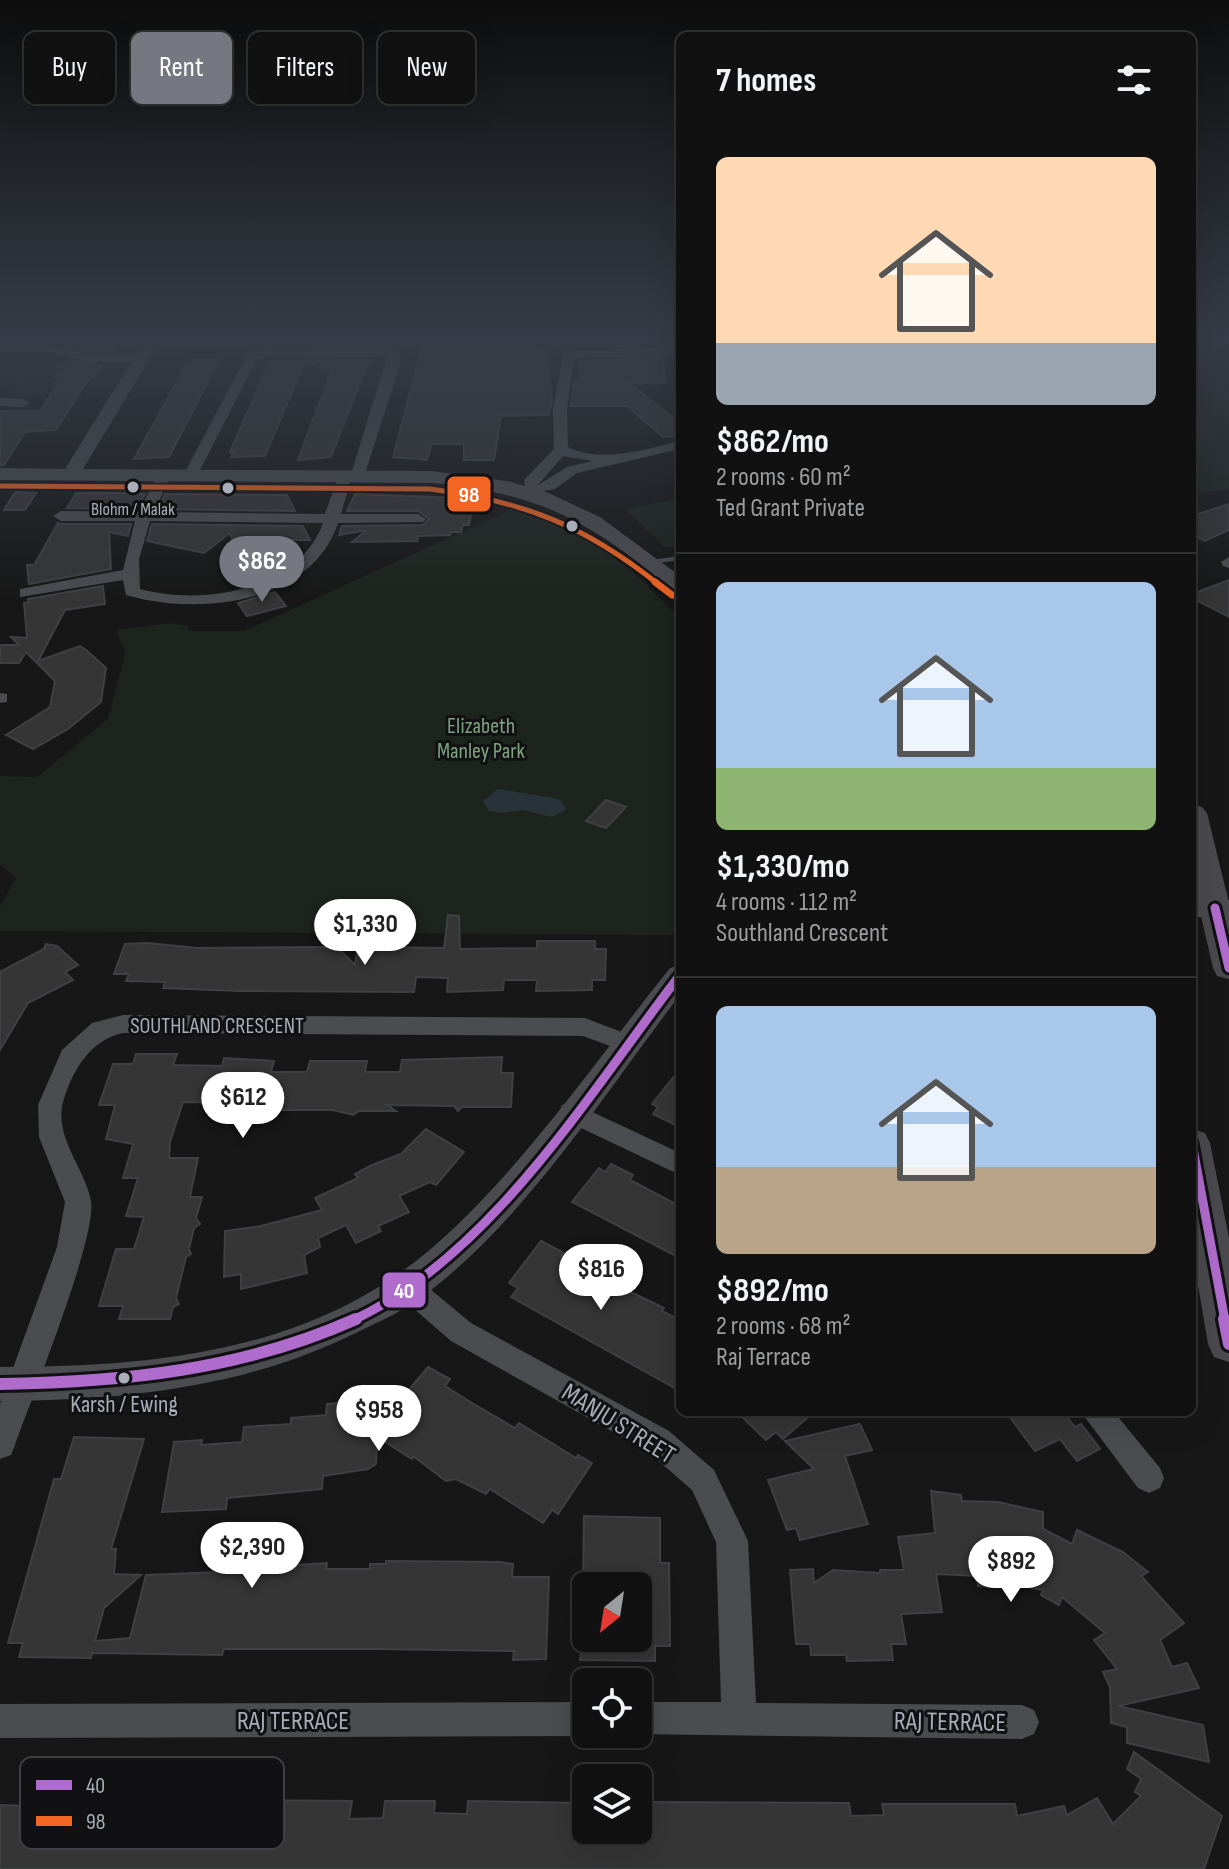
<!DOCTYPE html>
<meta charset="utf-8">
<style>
:root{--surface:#111;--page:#1a1a1a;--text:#f1f3f6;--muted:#9c9d9f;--line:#303131;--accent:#757880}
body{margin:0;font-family:"Sofia Sans Condensed",sans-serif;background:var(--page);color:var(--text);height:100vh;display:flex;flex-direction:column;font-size:30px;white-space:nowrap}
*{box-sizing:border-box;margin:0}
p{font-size:26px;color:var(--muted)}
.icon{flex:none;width:44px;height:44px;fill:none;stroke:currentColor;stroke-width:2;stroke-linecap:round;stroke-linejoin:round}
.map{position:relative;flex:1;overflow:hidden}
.side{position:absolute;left:676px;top:32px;width:520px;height:1384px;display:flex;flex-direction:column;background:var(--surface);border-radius:12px;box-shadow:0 8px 32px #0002,0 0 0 2px var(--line)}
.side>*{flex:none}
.top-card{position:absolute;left:24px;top:32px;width:532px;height:72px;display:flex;gap:16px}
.needle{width:52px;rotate:210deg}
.tools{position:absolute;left:572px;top:1572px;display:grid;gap:16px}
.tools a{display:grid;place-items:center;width:80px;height:80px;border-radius:12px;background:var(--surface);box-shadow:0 8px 32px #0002,0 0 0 2px var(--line);font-size:40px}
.price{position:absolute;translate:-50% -68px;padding:0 18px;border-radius:28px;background:#fff;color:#222;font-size:26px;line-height:52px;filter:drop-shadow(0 2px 4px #0008)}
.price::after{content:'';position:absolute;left:50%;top:48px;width:24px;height:18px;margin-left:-12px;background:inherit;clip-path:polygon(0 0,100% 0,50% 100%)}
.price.on{background:var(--accent);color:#fff}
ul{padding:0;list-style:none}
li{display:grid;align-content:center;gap:16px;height:424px;padding:0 40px}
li+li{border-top:2px solid var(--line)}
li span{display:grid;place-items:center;height:248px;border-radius:12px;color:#555}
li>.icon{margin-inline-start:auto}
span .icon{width:144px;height:144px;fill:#fffc;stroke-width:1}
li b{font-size:34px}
h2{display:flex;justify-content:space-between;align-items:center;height:96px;padding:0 40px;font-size:34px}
.chip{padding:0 28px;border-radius:12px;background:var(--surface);box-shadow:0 8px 32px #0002,0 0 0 2px var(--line);font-size:28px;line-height:72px}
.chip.on{background:var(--accent);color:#fff}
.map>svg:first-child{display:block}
.green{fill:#1d241e}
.water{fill:#2a3239}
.building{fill:#353536;stroke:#3f4043;stroke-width:2}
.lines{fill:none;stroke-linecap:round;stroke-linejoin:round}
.service{fill:#4b4c50;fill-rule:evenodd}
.minor{fill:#4b4c50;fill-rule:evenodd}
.tertiary{fill:#4b4c50;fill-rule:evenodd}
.secondary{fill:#4a4a4e;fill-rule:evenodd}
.bus-1-far1-casing{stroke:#111113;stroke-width:15}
.bus-1-casing{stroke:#111113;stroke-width:18}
.bus-2-far1-casing{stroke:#111113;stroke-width:9}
.bus-2-casing{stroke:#111113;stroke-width:12}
.bus-1-far1{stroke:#b06ccc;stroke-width:9}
.bus-1{stroke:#b06ccc;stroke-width:12}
.bus-2-far1{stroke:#f26522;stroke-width:5}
.bus-2{stroke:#f26522;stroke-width:7}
.bus-dot{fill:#a8adb8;stroke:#111113;stroke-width:3}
.labels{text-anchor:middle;stroke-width:6;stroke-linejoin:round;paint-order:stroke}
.far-bus-label{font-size:18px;fill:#a8adb8;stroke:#111113}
.park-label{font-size:22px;fill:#7fa381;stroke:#111113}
.street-label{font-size:22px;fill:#a8adb8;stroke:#111113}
.near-bus-label{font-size:24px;fill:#a8adb8;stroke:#111113}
.near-street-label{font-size:26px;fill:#a8adb8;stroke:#111113}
.key{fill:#111113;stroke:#3e4045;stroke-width:2}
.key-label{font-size:22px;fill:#a8adb8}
.line-badge{stroke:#111113;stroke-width:3}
.badge-label{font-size:22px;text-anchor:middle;font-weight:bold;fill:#fff}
</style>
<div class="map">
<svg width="1229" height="1869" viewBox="0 0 1229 1869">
<rect width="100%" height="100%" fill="#171717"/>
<g class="green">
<polygon points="1192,345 1206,367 1229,391 1229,490 1192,492"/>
<polygon points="0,348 42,348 36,351 64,365 49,379 102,379 98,386 54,385 46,395 10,395 19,381 0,380"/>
<polygon points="680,498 680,546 666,548 625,509"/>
<path d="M523,504C583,529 638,571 680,620V925L671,935L0,931V906L16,878L0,864V776L37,777L108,719L125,654L116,630L171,623L188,626L189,631H244Z"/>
</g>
<polygon class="water" points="498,789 554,798 562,801 566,810 552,817 522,810 500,813 489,811 483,801"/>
<g class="building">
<polygon points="83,340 102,340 115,347 112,351 77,348"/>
<polygon points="306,340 375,340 373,346 304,345"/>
<polygon points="424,340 533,340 533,350 545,350 552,399 549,415 501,416 494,460 464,460 464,444 432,444 427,460 393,457"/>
<polygon points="582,340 662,340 662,345 582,347"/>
<polygon points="663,358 665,383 629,383 680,423 680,436 663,437 627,406 571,406 574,381 580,381 581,361"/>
<polygon points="68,360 102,365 94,377 90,377 56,430 25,432 4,465 0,465 0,411 40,411 62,377 55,377"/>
<polygon points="189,360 219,360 169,457 134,459"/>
<polygon points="369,360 331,457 298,460 331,372 305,361 265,456 231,457 234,452 230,452 270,361"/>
<polygon points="15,492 36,493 25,510 4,510"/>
<polygon points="76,493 125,493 145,494 137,509 67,508"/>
<polygon points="165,494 287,495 295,511 159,509"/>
<polygon points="355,494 458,498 457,502 467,502 465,508 472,509 469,525 463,525 461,532 451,532 450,535 418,536 417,541 352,542 367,530 339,535 342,526 423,525 429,519 418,511 347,511"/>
<polygon points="1229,504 1229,530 1205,541 1192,535 1192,516"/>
<polygon points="58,523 61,524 131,524 128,536 109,532 111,569 29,584 27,565 34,565"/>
<polygon points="152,524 303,526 310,540 274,540 273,547 237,553 230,533 204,553 147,541"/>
<polygon points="1229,580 1229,617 1192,598 1192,594"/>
<polygon points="103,586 105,604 65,610 38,661 80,646 86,650 106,668 101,702 68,729 33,749 6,735 50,707 55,681 26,652 19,663 0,663 0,645 19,645 11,637 27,638 24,603 29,602 28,599"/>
<polygon points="275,592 286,606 247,616 238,603"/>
<polygon points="606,800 626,807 606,828 586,821"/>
<polygon points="448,915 459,916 460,949 537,948 537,941 595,941 595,949 606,949 605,980 592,980 592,990 536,991 537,980 504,980 503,990 447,992 448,978 416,977 414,992 239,991 163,988 165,982 126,981 129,974 114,974 125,944 148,943 197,948 337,947 355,965 359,940 368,947 444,948"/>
<polygon points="46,944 57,946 78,965 65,972 73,980 28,1003 0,1050 0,972 44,949"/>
<polygon points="136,1054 177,1054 173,1065 222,1066 224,1058 274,1061 271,1072 307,1072 310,1061 367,1061 365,1072 400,1072 402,1060 502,1057 501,1073 513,1073 511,1107 462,1107 458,1111 454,1106 387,1105 396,1111 359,1111 353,1115 333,1110 274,1110 269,1113 265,1110 239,1110 240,1103 183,1102 170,1142 169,1158 198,1158 190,1197 202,1197 196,1218 200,1224 194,1228 189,1249 191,1254 186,1257 176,1298 179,1304 173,1307 170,1319 119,1319 123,1306 99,1306 116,1249 134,1249 144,1217 126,1216 138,1178 123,1178 133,1144 106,1139 115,1105 99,1105 113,1064 133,1064"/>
<polygon points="680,1069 680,1127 653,1114 658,1107 652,1104"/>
<polygon points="426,1129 464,1152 436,1185 430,1182 399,1196 409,1212 378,1226 381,1231 356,1243 346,1225 318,1238 320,1247 304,1255 307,1273 241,1289 241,1274 224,1277 225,1231 261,1226 322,1210 315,1198 358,1178 355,1174 372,1165 401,1154"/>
<polygon points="611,1164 633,1175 630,1180 680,1206 680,1258 572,1202 599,1168 605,1172"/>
<polygon points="541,1241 564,1253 561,1256 591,1272 594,1268 616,1281 614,1284 664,1308 662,1311 680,1320 680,1391 511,1297 518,1288 509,1283"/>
<polygon points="428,1367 450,1379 445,1386 472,1403 515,1428 519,1423 576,1458 578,1455 592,1463 558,1514 552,1510 543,1523 490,1489 486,1494 456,1479 446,1481 413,1456 412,1459 377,1437 376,1464 368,1469 323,1476 322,1489 227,1498 226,1509 162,1512 174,1442 202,1440 201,1445 242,1442 244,1427 291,1424 291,1418 326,1415 327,1404 348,1402 349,1395 368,1394 367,1406 398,1403"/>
<polygon points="737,1412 814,1412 783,1439 776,1432 766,1440"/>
<polygon points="1006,1412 1063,1412 1075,1427 1081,1424 1100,1449 1077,1461 1060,1439 1035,1451"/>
<polygon points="860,1424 872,1450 845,1456 868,1524 800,1540 796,1528 787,1530 768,1480 814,1469 785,1441"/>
<polygon points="74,1437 144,1439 111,1549 116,1549 114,1574 141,1575 104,1608 95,1641 130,1638 146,1575 220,1572 221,1568 295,1569 296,1565 327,1563 326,1569 370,1569 370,1564 386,1564 386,1561 500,1562 513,1564 512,1577 549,1577 546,1659 513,1660 514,1651 377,1649 224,1649 222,1655 92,1653 91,1658 19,1657 23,1643 8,1643 54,1479 61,1479"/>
<polygon points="931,1491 961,1495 962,1501 998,1502 1043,1512 1043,1529 1072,1544 1077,1530 1123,1552 1148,1572 1141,1576 1184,1623 1160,1640 1172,1667 1187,1663 1199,1688 1118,1706 1203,1725 1209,1762 1127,1743 1127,1727 1111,1723 1110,1687 1103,1672 1117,1669 1094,1640 1105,1633 1062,1597 1059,1605 1041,1595 1043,1590 995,1581 996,1587 978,1586 977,1576 936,1574 942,1612 901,1614 906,1644 891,1644 893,1660 847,1661 846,1655 811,1655 810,1644 796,1644 790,1570 813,1569 814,1583 833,1570 880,1573 880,1570 904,1570 898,1537 935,1533"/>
<polygon points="584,1516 660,1518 660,1563 669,1563 670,1646 655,1646 655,1661 580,1660 583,1638 638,1638 638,1584 583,1583"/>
<polygon points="1134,1752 1222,1816 1204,1869 0,1869 0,1805 53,1807 55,1799 81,1798 104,1798 100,1817 134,1817 138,1799 187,1799 184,1812 218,1812 220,1800 352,1801 349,1819 383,1818 385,1801 435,1801 434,1813 467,1814 468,1801 586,1803 586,1830 638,1830 638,1802 849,1803 851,1816 884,1815 882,1804 1015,1804 1017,1816 1064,1806 1067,1815 1097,1798 1113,1824 1141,1796 1135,1792 1141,1779 1127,1769"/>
</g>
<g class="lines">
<polygon class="service" points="680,556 680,560 651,564 647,562 651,560"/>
<g class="minor">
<polygon points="0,341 35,341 89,354 144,354 150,358 144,362 89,362 35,349 0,349"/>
<path d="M680,347V355L574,358L567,408L568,447C602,464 646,449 680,441V449L577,473L555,489L526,494L524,480L554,449L553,408L564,351ZM563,456L593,461L567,467L538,485Z"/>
<path d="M274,348L389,349L400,353L401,361L364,477L357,481L351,479L341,514H418L426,519L423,522L338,523C311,605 197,616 126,595L123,580L20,597V589L123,570L135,521H61L53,516L61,511L139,512L159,472L171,475L154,512L325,514L338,477L345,473L351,474L387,357L274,356L257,359L198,474L191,478L184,474L248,353ZM150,521L323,523C299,591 202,606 140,589L139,559Z"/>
<polygon points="0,398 23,399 30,403 23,407 0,406"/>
<polygon points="1229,557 1229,568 1223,566 1221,562"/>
<polygon points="0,693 7,694 7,702 0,703"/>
<path d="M123,1015L585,1018L632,1036L636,1042L632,1048L624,1051L583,1036L123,1033C90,1040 72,1071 63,1102C54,1138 85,1168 91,1201C97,1238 31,1400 15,1445L11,1455L0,1459V1404L57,1247L65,1202L39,1137L38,1105L62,1050L92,1023Z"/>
<polygon points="571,1102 680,1153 680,1175 562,1119 559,1112 562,1105"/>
<polygon points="408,1275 418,1279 471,1323 669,1431 714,1470 748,1541 756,1703 1022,1705 1034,1710 1039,1722 1034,1734 1022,1739 632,1734 638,1734 638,1702 721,1702 716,1542 692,1490 647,1451 451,1341 398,1295 394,1287 398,1279"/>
<polygon points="1081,1412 1114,1412 1160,1468 1164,1478 1160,1488 1149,1493 1138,1488"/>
<polygon points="586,1702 586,1734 592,1734 586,1736 0,1738 0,1704"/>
</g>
<g class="tertiary">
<path d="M145,340H161L83,469L431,471L507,481L544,491L600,517L680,576V592L673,590C589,521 541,493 431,483L0,480V468L65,469Z"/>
<polygon points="1192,899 1229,900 1229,918 1192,917"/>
<path d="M680,965V995C604,1094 521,1226 419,1299C401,1312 380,1321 360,1331C246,1388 126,1400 0,1401V1367C134,1367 276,1356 391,1279C494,1211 592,1065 670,968Z"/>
</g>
<g class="secondary">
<polygon points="1192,804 1202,807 1207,813 1229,903 1229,979 1217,976 1213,968 1192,877"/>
<polygon points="1192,1129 1205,1133 1210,1143 1229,1238 1229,1362 1214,1357 1208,1344 1192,1250"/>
</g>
<g class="bus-1-far1-casing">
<g id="bus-1-far1">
<polyline points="1215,908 1229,968"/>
<polyline points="1192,1143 1225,1321"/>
<path d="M351,1321C490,1258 590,1092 680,975"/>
</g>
</g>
<g class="bus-1-casing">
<g id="bus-1">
<polyline points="1224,1319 1229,1344"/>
<path d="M0,1384C124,1382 242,1370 356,1319"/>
</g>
</g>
<g class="bus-2-far1-casing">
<path id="bus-2-far1" d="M0,486L430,489C523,501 584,525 658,584"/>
</g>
<g class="bus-2-casing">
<polyline id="bus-2" points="655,582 672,595"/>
</g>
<use href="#bus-1-far1" class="bus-1-far1"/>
<use href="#bus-1" class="bus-1"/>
<use href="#bus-2-far1" class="bus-2-far1"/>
<use href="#bus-2" class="bus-2"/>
</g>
<linearGradient id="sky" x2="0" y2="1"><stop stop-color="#0d0d0d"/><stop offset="0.56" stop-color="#363c47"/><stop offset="1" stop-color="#363c47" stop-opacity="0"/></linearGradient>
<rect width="1229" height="602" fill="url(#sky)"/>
<g class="bus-dot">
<circle cx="133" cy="487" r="7"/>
<circle cx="228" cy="488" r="7"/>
<circle cx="572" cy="526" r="7"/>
<circle cx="124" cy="1378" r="7"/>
</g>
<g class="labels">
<g class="far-bus-label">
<text x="133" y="515">Blohm / Malak</text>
</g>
<g class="park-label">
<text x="481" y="733">Elizabeth<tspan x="481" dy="25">Manley Park</tspan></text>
</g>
<g class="street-label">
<text x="217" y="1033">SOUTHLAND CRESCENT</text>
</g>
<g class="near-bus-label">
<text x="124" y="1412">Karsh / Ewing</text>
</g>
<g class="near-street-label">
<text transform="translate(619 1423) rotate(32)" y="9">MANJU STREET</text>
<text x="293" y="1729">RAJ TERRACE</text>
<text transform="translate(950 1721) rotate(1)" y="9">RAJ TERRACE</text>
</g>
</g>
<rect x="20" y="1757" width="264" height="92" rx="12" class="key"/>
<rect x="36" y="1780" width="36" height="10" fill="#b06ccc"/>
<rect x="36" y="1816" width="36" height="10" fill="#f26522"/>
<g class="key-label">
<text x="86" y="1793">40</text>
<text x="86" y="1829">98</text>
</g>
<g class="line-badge">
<rect x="446" y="475" width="46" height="38" rx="8" fill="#f26522"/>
<rect x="381" y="1271" width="46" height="38" rx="8" fill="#b06ccc"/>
</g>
<g class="badge-label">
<text x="469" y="502">98</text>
<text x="404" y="1298">40</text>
</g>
</svg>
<div class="tools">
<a><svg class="needle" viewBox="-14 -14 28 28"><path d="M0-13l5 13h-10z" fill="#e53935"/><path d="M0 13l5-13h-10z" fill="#9c9d9f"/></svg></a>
<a><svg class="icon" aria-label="locate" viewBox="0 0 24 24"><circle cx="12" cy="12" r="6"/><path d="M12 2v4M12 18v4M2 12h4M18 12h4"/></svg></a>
<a><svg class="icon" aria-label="layers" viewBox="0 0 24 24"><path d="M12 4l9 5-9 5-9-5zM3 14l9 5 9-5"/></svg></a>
</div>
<b class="price on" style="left:262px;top:604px">$862</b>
<b class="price" style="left:365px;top:967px">$1,330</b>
<b class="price" style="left:243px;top:1140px">$612</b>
<b class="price" style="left:601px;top:1312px">$816</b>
<b class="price" style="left:379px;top:1453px">$958</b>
<b class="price" style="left:252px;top:1590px">$2,390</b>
<b class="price" style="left:1011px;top:1604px">$892</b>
<div class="top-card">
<a class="chip">Buy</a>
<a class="chip on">Rent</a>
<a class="chip">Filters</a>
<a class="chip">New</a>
</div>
<section class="side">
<h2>7 homes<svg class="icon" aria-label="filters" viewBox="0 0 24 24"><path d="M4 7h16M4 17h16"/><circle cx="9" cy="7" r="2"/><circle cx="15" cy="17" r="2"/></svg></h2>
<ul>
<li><span style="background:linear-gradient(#ffd9b3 75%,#9aa5b1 0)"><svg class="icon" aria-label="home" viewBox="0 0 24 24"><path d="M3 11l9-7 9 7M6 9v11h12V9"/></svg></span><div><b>$862/mo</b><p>2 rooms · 60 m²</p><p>Ted Grant Private</p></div></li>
<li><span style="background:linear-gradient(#a9c7e8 75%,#8fb573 0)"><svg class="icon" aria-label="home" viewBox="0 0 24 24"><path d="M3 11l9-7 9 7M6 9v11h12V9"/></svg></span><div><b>$1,330/mo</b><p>4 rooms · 112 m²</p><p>Southland Crescent</p></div></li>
<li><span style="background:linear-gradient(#a9c7e8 65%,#b9a48a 0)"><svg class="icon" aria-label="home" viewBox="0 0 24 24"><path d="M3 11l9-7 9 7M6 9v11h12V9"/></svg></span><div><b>$892/mo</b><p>2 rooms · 68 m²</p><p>Raj Terrace</p></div></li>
</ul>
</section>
</div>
